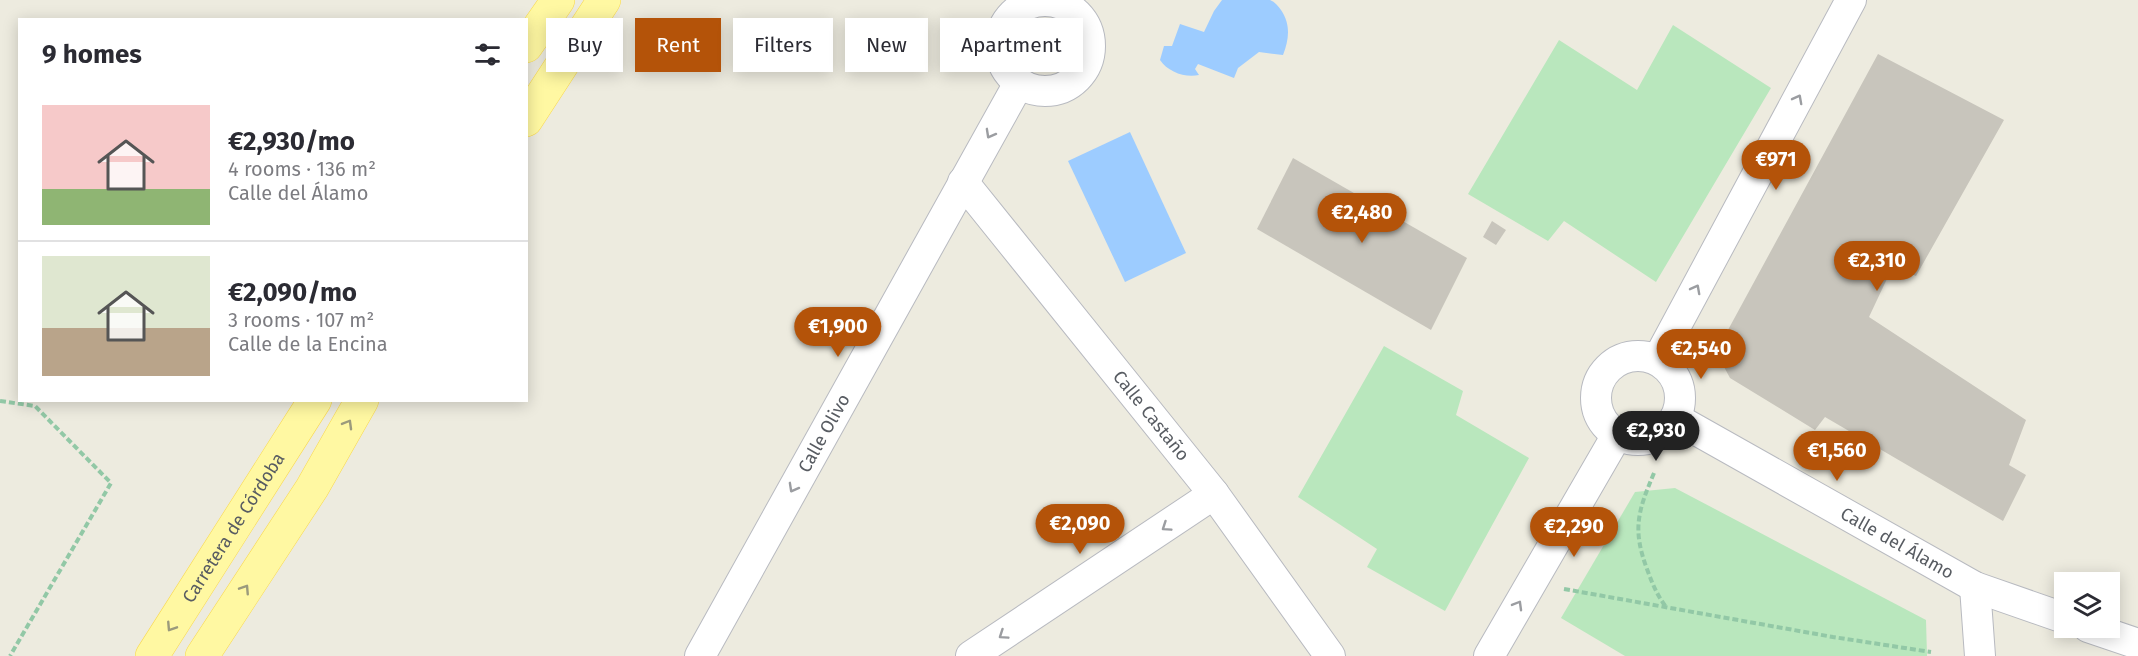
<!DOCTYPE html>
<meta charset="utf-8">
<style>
:root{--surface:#fff;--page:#f7f7f7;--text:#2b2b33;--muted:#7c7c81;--line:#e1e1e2;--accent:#b45309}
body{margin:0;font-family:"Fira Sans",sans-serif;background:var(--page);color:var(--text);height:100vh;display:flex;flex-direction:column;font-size:22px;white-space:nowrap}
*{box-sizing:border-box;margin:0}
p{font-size:20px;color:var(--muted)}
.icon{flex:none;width:33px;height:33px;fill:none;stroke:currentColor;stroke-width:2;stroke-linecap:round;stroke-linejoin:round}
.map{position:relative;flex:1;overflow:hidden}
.sheet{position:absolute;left:18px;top:18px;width:510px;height:384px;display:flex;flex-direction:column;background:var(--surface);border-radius:0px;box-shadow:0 3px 15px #0003}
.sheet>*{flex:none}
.banner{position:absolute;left:546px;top:18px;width:570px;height:54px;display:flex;gap:12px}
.buttons{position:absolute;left:2054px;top:572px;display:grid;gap:12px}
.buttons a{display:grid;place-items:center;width:66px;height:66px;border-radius:0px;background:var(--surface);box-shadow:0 3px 15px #0003;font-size:30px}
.price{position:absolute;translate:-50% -51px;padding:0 14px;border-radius:21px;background:var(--accent);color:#fff;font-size:20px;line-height:39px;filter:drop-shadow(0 2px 3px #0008)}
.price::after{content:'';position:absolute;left:50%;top:36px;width:18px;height:14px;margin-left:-9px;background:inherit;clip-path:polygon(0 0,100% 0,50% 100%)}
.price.current{background:#222;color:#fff}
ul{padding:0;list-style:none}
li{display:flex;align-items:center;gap:18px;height:150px;padding:0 24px}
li+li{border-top:2px solid var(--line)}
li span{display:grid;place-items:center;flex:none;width:168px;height:120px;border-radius:0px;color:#555}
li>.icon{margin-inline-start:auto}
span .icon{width:72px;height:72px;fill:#fffc;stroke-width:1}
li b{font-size:26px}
h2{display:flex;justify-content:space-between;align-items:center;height:72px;padding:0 24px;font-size:26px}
.tag{padding:0 21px;border-radius:0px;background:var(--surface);box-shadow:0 3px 15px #0003;font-size:21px;line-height:54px}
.tag.current{background:var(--accent);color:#fff}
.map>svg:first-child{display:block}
.green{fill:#b9e7bd}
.water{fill:#9dccff}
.building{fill:#c8c5bc}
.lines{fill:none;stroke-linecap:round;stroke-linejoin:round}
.minor-casing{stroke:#b8bac0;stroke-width:32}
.primary-casing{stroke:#fad84b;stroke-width:34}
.path{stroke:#92c8a6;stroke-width:4;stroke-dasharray:6 3;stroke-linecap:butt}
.minor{stroke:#fff;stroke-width:30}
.primary{stroke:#fff8a2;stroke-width:33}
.oneway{stroke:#9b9da1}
.oneway2{stroke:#9b9a7c}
.labels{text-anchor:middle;stroke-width:5;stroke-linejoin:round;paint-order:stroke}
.street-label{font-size:18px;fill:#585c62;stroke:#fff}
</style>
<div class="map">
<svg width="2138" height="656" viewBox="0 0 2138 656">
<rect width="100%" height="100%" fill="#edebdf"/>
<g class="green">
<polygon points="1673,25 1771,88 1656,282 1564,221 1548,241 1468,194 1559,40 1637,90"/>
<polygon points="1384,346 1463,391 1456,415 1529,458 1445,611 1367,567 1377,549 1298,497"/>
<polygon points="1675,488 1926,620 1927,656 1625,656 1561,618 1635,492"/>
</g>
<g class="water">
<path d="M1222,0C1233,0 1262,0 1270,0C1275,2 1278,6 1281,10C1291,25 1289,39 1283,55L1259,52L1238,68L1234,78L1198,64L1195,69L1199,75C1185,78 1168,72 1160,60L1164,46H1172L1180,24L1204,32L1214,11Z"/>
<polygon points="1130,132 1186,253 1125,282 1068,161"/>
</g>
<g class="building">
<polygon points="1878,54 2004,120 1916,276 1893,266 1869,317 2026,420 2009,465 2026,475 2003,521 1825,417 1815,430 1730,378 1716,352"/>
<polygon points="1293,158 1467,258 1431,330 1257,229"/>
<polygon points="1492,221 1506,230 1496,245 1483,237"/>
</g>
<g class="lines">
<g class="minor-casing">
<g id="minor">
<circle cx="1045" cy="46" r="45"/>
<path id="s1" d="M963,182L1214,494L1330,656"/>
<circle cx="1638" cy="398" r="42"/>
<polyline points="1658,359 1851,0"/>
<path id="s2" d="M1675,418L1975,587L2064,618"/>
<polyline points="1975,587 1980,656"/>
<polyline points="2088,627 2138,644"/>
<path id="s3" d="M700,656L1019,83"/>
<polyline points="971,656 1214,494"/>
<polyline points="1489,656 1617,435"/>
</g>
</g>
<g class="primary-casing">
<g id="primary">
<polyline points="526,46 558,0"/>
<polyline points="526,120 604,0"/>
<path id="s4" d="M152,656L315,400"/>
<polyline points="202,656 312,488 362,400"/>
</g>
</g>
<g class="path">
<polyline points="0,401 35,406 111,483 10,656"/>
<path d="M1654,473C1638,511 1632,529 1647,569C1652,583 1657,595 1666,607"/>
<polyline points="1564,589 1833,637 1931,652"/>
</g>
<use href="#minor" class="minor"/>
<use href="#primary" class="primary"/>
</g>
<defs><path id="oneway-chevron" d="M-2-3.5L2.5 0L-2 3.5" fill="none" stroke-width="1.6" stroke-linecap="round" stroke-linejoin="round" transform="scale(1.5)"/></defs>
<g class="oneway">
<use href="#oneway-chevron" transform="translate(1798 99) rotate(-62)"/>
<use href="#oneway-chevron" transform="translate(990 134) rotate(119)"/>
<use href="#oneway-chevron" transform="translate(1696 289) rotate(-62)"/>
<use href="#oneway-chevron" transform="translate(793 488) rotate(119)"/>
<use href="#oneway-chevron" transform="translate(1166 527) rotate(146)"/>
<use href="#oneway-chevron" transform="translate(1518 605) rotate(-60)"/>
<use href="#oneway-chevron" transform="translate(1003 635) rotate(146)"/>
</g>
<g class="oneway2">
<use href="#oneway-chevron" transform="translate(348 424) rotate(-60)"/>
<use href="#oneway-chevron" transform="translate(245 589) rotate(-57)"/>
<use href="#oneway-chevron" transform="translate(171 627) rotate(123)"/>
</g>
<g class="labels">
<g class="street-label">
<text dy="6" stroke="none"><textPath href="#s1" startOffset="300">Calle Castaño</textPath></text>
<text dy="6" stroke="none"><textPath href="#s3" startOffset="255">Calle Olivo</textPath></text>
<text dy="6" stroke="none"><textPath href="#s4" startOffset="152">Carretera de Córdoba</textPath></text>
<text dy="6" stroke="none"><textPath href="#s2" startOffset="255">Calle del Álamo</textPath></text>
</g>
</g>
</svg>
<div class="buttons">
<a><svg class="icon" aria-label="layers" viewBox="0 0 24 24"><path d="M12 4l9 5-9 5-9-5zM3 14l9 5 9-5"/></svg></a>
</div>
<b class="price" style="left:1776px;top:191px">€971</b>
<b class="price" style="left:1362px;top:244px">€2,480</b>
<b class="price" style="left:1877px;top:292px">€2,310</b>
<b class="price" style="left:838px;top:358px">€1,900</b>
<b class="price" style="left:1701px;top:380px">€2,540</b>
<b class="price current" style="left:1656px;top:462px">€2,930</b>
<b class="price" style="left:1837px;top:482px">€1,560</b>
<b class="price" style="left:1080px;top:555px">€2,090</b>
<b class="price" style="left:1574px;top:558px">€2,290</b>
<div class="banner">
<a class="tag">Buy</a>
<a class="tag current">Rent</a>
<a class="tag">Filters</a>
<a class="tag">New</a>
<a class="tag">Apartment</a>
</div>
<section class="sheet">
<h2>9 homes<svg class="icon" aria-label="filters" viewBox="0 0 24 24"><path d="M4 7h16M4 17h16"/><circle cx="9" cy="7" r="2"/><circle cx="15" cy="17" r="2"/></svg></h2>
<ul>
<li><span style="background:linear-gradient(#f6c9c9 70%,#8fb573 0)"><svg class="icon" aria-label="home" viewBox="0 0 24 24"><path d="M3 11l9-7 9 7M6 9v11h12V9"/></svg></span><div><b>€2,930/mo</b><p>4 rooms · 136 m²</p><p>Calle del Álamo</p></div></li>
<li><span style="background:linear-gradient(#dfe7d0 60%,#b9a48a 0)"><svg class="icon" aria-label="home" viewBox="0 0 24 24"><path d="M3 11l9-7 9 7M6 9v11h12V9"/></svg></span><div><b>€2,090/mo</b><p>3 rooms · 107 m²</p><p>Calle de la Encina</p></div></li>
</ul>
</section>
</div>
